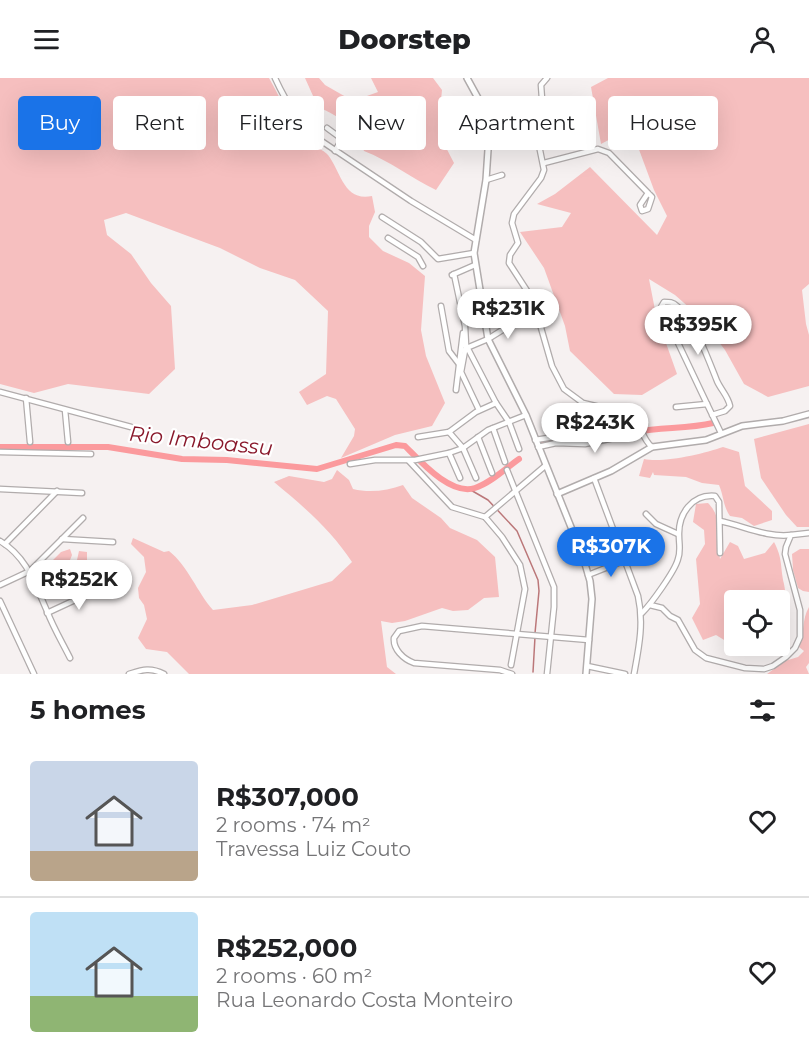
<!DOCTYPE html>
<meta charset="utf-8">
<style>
:root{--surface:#fff;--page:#f2f2f2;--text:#202124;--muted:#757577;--line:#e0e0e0;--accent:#1a73e8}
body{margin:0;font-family:Montserrat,sans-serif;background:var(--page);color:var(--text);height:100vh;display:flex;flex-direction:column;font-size:22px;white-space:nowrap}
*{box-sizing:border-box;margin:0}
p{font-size:20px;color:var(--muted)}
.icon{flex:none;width:33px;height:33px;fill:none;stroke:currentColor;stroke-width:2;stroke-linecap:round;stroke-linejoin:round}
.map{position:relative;height:596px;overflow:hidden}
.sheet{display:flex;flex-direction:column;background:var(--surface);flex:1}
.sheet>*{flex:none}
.top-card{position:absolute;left:18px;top:18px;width:774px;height:54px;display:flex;gap:12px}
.controls{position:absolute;left:724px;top:512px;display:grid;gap:12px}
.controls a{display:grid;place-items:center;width:66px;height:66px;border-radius:6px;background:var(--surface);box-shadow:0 6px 24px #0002;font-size:30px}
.price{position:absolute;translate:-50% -51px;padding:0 14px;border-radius:21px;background:#fff;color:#222;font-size:20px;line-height:39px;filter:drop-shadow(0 2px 3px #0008)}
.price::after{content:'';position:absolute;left:50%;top:36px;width:18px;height:14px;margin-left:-9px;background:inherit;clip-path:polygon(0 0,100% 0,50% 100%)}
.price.current{background:var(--accent);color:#fff}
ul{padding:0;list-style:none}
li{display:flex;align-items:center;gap:18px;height:150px;padding:0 30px}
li+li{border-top:2px solid var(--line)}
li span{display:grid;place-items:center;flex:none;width:168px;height:120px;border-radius:6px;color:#555}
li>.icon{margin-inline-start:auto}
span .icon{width:72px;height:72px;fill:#fffc;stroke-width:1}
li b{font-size:26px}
h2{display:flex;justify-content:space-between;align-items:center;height:72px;padding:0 30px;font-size:26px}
.pill{padding:0 21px;border-radius:6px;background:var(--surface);box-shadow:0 6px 24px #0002;font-size:21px;line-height:54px}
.pill.current{background:var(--accent);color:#fff}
header{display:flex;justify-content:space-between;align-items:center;height:78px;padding:0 30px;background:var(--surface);font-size:27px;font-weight:800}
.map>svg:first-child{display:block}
.green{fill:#f6bfbf}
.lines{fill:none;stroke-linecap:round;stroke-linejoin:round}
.stream{stroke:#bb7779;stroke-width:1.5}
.river{stroke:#fb9a9d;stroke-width:6}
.minor-casing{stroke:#b1acac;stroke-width:7}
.tertiary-casing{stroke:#b1acac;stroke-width:8}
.minor{stroke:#fff;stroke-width:4.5}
.tertiary{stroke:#fff;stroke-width:5}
.labels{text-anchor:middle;stroke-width:4.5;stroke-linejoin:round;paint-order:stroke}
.water-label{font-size:21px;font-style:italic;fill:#89182b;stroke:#fff}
</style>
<header><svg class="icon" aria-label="menu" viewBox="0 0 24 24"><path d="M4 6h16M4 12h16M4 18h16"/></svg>Doorstep<svg class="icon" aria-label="person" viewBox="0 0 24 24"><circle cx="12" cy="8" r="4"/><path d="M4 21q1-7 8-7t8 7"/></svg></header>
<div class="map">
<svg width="809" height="596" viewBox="0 0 809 596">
<rect width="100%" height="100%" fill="#f6f1f1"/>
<g class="green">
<path d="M0,0H269C281,21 291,46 309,64C314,69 324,72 328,77C341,94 344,124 372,118L375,134L369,148V159L383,173L409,185L425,198L421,252L426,278L445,325L432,348L395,357L341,380L354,358L355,351L336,321L327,318L307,327L299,314L326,296L328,233L295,202L260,190L220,170L126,135L104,142L107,157L131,176L151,205L171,228L175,291L149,316L68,306L34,315L0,306Z"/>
<path d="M305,0H319L325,7L353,23L378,14L371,0H433L442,12L438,54L454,85L436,112C411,100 390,83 364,73C355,49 341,39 318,29Z"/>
<polygon points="608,0 809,0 809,206 802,212 806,246 809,257 809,308 768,319 744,306 725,272 700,239 675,217 649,201 656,237 677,296 642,317 614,316 570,273 565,248 544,190 520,154 562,149 571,135 537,126 555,116 590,89 657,157 667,138 654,112 631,50 601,66 591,9"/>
<polygon points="809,346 809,449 797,449 786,437 761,400 754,361"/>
<path d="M723,369L739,374L745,408L772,433V442L754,448L742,440L730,438C723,428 724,419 719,407L702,405L686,399L654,397L653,394L650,400L639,398L644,381C664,385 703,376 723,369Z"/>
<path d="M337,392L349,402L353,411C369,415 387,413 403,407L412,420L441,440L450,450L477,462L495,479L499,519L484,520L468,532L453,533L442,530L405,543L392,545L381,543L387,589L396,596H189L167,574L146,571L138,560L147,541L144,527L139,520L138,510L146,494L144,479L131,466L133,460L164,474L169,473C188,488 197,514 213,532L252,527L332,503L352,484C331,452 303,428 274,404L289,398L324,404L332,401Z"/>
<path d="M708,425C721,439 716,445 717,462C718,468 719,475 720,481L730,464L738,468L744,481L765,475L774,464C783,481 780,489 784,506C788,529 789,540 782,563H780V522H735V567H745L734,568L716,557L703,562L692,540L700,526L696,481L705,466L704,452L693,444L696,426Z"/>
<polygon points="70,471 72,477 70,482 77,482 79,473 87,474 87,484 91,487 94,487 97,492 87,500 83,494 77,490 79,501 71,503 67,501 65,506 56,505 54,498 51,494 51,490 47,488 61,474"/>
<polygon points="800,471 809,471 809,514 803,513 798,510 793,492 792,476"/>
<path d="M809,529V585L806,589L809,596H767L785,583L798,579L804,573L799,569C804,557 802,540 809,529Z"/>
</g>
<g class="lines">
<g class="stream">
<polyline points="469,411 488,422 517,453 538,502 539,513 535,555"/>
<polyline points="533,594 535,559"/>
</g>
<g class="river">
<path d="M636,354C662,349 688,351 713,345"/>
<polyline points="541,364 565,362 588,364"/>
<path d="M0,369H108L182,381L227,382L317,391L396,367L405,368C421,384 451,418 475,410C491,405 506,390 519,381"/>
</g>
<g class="minor-casing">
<g id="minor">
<path d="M275,0C285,22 298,44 317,60L411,123L476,162"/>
<path d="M547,0L541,7L542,21L536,31L535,48L544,92L541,100L514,136L512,145L518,165L510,177L509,185L533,222L552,288L564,311L583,325L633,337C641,347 642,361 652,369"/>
<polyline points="466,37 490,42"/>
<polyline points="327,50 342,61 335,73"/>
<polyline points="475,63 490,65"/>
<polyline points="544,85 598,71 609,75 652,119 648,131 642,133 640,127 648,115"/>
<polyline points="486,102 502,97"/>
<polyline points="382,139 421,164 438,181 474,175"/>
<polyline points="388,160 418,179 423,188"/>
<polyline points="454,196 465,248 466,267 496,325 509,344 519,371"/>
<polyline points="452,197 475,187"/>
<polyline points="441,228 449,273 459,286"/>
<polyline points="464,267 466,267 461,294 479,332"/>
<polyline points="469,269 488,261 536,231"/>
<polyline points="456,312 463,255"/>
<polyline points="0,314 131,349"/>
<polyline points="26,320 30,364"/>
<polyline points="676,329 707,326"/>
<polyline points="65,332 68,364"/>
<path d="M712,337L725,333L730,328C728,318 721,312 717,303C709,283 694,241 677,228C673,224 669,224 664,224L661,229L707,326L721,355"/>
<polyline points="493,350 505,384"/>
<polyline points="449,354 463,370 476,400"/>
<polyline points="418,359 449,354 476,334 496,325"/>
<polyline points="478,359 492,395"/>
<polyline points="535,362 561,358 601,357 639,347"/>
<polyline points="538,369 556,365 585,366 643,354"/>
<polyline points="0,374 91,376"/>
<polyline points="449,375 460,400"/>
<polyline points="409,383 452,429 485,439 502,459 520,487 525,511 511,587"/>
<polyline points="350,386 375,382 415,382 449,375 463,370 488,352 526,337"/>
<polyline points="507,392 554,509 554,529 547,596"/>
<path d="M594,400L638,518C644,545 639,569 634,596"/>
<polyline points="0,411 82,415"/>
<polyline points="646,436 656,446 678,456"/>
<polyline points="485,439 545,388"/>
<path d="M720,443C744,448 768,460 791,457"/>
<polyline points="62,461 113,464"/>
<path d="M0,463C27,479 35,506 47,533C53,549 62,564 70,580"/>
<polyline points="5,466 57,413"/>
<polyline points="588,497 626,482"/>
<polyline points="0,507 30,493 83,440"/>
<polyline points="0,523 34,596"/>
<polyline points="650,527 662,530 670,538 678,542 695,572 706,580 745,590 764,591 773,588 786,579 795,570 800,559 800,532 785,476 786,469 791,457 809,455"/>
<polyline points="47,535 101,510"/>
<path d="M642,535C651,526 675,493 678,481C681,473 679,466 679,458C678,436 692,416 715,418L719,424L720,475"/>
<polyline points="587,588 625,596"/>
<path d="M129,596C142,592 150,589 164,596"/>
<path d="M512,596L500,592L414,585C403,581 393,571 394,560L399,553L422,548L589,562"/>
</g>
</g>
<g class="tertiary-casing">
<g id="tertiary">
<polyline points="467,0 490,42 486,102 474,175 488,261 526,337 583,479 590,503 592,521 586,596"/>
<polyline points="557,416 611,393 652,369 706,362 742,348 783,343 809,336"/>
</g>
</g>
<use href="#minor" class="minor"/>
<use href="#tertiary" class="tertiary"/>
</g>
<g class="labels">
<g class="water-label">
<text transform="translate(201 363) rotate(6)" y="7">Rio Imboassu</text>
</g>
</g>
</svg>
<div class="controls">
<a><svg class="icon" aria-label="locate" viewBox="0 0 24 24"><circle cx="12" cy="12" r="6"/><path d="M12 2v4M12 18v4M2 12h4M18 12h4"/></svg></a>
</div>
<b class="price" style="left:508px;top:262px">R$231K</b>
<b class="price" style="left:698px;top:278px">R$395K</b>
<b class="price" style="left:595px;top:376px">R$243K</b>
<b class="price current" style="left:611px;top:500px">R$307K</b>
<b class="price" style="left:79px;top:533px">R$252K</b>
<div class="top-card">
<a class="pill current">Buy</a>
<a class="pill">Rent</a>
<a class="pill">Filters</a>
<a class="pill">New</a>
<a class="pill">Apartment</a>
<a class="pill">House</a>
</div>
</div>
<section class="sheet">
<h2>5 homes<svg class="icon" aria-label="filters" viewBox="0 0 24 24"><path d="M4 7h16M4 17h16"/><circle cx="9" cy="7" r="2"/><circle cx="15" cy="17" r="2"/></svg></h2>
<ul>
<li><span style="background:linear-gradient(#c9d6e8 75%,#b9a48a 0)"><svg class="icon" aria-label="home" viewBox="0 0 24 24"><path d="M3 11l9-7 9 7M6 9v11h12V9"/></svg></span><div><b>R$307,000</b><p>2 rooms · 74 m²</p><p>Travessa Luiz Couto</p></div><svg class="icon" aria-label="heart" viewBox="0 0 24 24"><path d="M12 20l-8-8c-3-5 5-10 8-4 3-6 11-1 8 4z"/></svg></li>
<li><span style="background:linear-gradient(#bfe0f5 70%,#8fb573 0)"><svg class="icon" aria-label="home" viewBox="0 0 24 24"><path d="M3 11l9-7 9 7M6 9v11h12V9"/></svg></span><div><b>R$252,000</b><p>2 rooms · 60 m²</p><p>Rua Leonardo Costa Monteiro</p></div><svg class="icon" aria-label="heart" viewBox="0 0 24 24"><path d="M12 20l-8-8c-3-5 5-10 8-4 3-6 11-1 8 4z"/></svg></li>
</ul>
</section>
